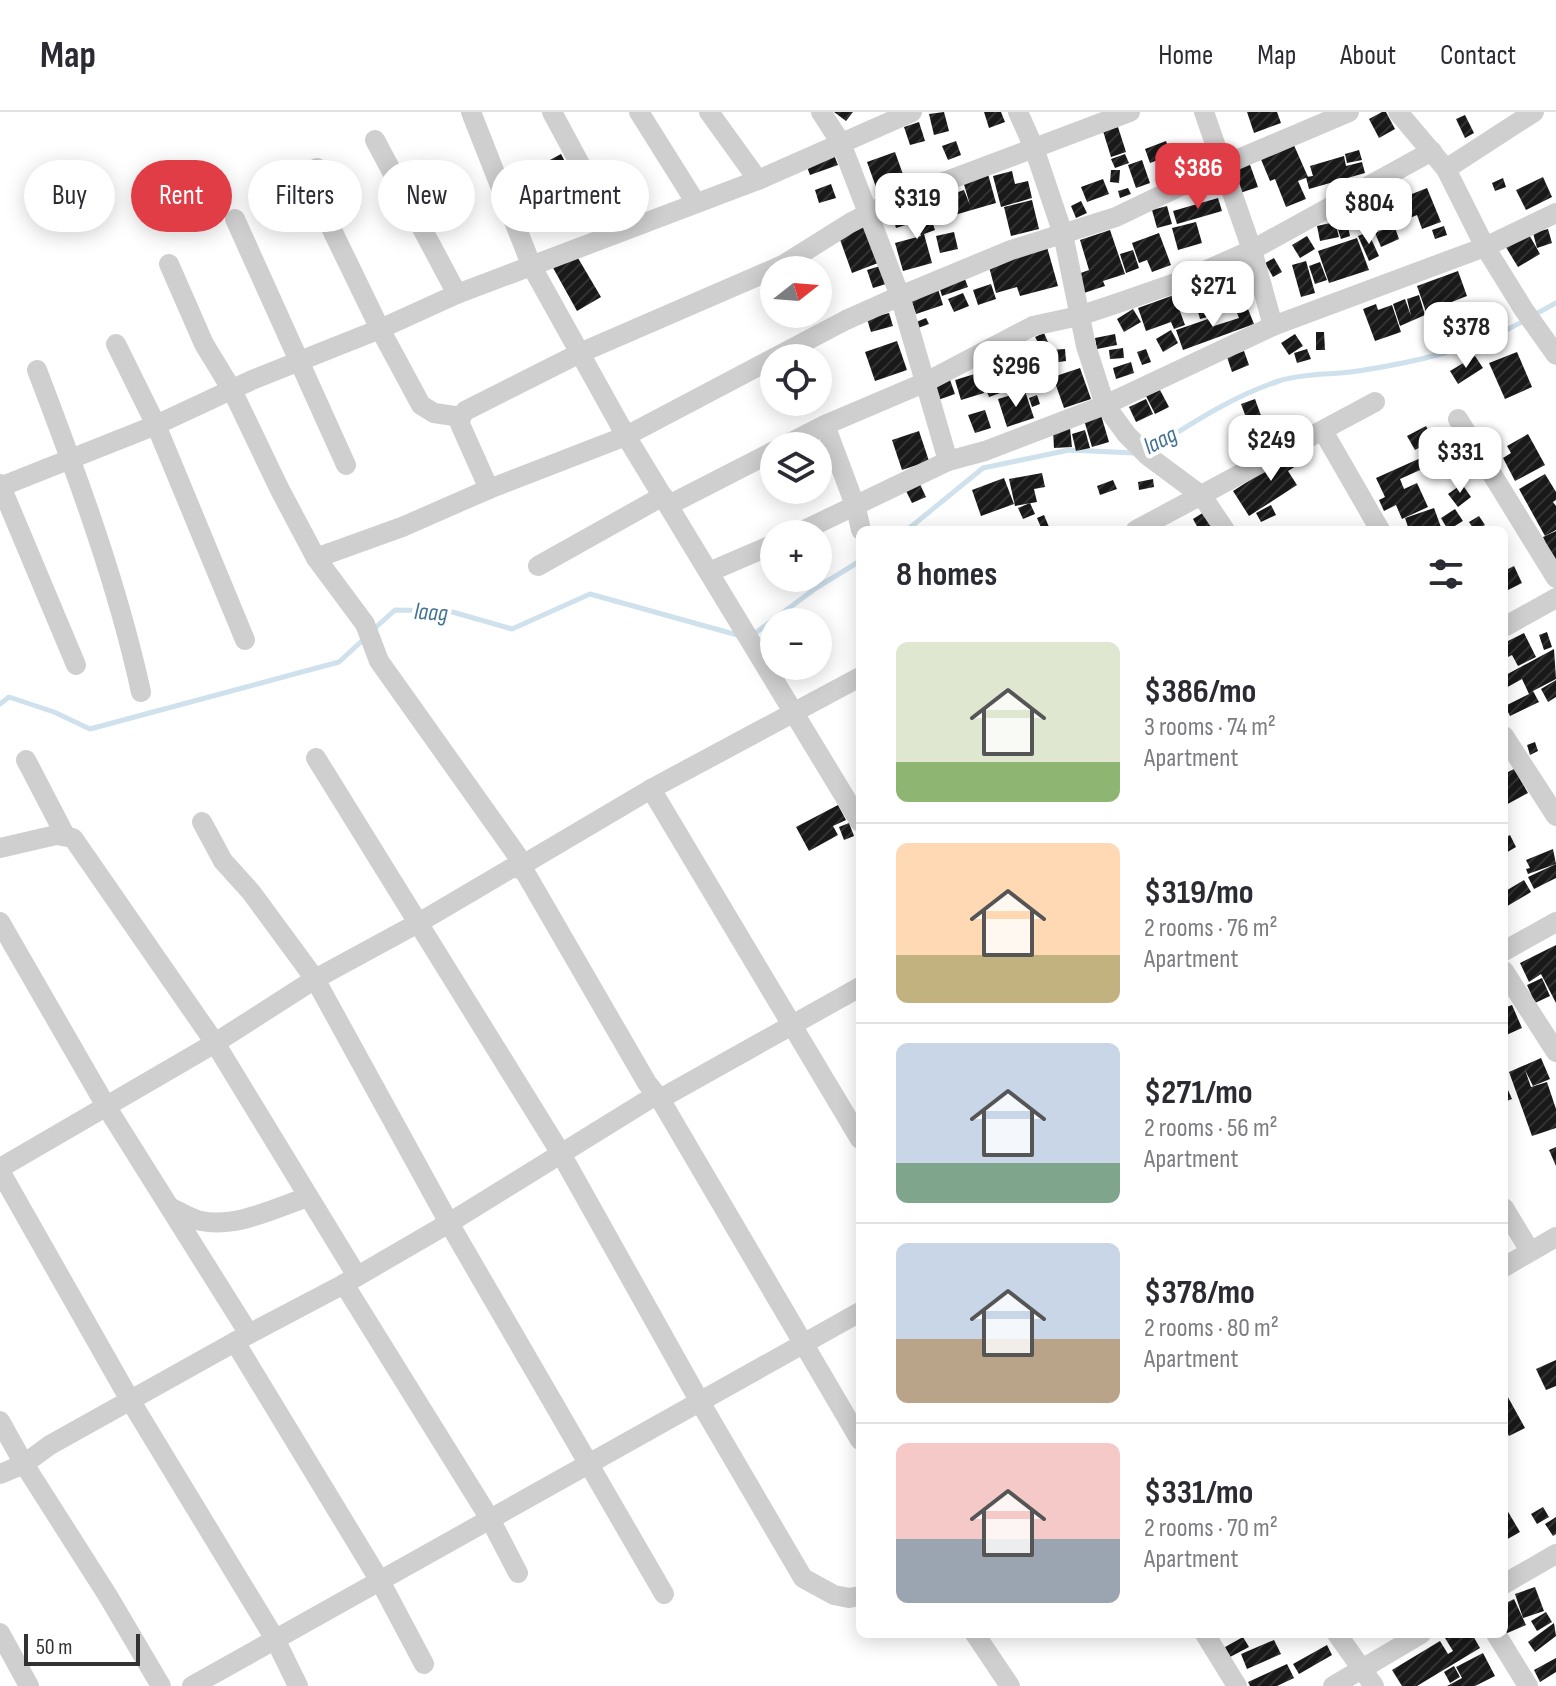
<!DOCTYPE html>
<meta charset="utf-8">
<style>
:root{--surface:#fff;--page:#f7f7f7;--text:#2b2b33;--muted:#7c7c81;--line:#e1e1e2;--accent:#e03d47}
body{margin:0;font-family:"Sofia Sans Condensed",sans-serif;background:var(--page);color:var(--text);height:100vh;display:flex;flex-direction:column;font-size:30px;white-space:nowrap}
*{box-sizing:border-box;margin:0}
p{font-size:26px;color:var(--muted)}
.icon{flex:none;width:44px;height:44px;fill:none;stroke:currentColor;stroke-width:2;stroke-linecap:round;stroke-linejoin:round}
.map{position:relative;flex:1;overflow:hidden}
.details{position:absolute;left:856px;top:414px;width:652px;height:1112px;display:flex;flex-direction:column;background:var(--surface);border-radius:12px;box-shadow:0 4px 20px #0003}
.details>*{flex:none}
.hud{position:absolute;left:24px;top:48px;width:712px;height:72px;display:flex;gap:16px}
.needle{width:52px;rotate:73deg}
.controls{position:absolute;left:760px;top:144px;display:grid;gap:16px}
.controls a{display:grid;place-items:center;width:72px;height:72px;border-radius:50%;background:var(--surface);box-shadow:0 4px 20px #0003;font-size:40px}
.scale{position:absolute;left:24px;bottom:20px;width:116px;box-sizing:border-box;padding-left:8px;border:4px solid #323232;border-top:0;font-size:22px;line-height:28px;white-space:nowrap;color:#323232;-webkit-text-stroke:6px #fff;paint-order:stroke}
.price{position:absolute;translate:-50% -68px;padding:0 18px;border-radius:16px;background:#fff;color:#222;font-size:26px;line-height:52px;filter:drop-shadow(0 2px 4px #0008)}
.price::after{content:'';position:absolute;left:50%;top:48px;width:24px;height:18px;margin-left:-12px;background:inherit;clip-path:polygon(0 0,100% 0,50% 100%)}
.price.current{background:var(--accent);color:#fff}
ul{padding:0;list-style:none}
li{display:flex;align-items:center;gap:24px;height:200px;padding:0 40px}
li+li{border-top:2px solid var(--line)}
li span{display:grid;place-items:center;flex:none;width:224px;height:160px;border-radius:12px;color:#555}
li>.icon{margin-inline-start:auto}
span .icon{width:96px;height:96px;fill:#fffc;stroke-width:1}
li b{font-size:34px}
h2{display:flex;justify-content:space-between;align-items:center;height:96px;padding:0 40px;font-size:34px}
.pill{padding:0 28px;border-radius:36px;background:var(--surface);box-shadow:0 4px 20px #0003;font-size:28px;line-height:72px}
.pill.current{background:var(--accent);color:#fff}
header{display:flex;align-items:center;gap:48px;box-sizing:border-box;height:112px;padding:0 40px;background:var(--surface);border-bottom:2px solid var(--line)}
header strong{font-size:38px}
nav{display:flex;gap:44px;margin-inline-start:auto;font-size:28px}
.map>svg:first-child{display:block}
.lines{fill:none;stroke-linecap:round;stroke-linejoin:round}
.stream{stroke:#cfe1ec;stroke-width:5}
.building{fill:url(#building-hatch)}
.minor{stroke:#cfcfcf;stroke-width:20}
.labels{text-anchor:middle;stroke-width:8;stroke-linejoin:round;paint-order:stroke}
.water-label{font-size:24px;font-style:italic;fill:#427293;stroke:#fff}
</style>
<header>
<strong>Map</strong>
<nav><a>Home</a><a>Map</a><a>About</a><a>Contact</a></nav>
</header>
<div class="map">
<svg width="1556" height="1574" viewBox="0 0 1556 1574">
<defs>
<pattern id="building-hatch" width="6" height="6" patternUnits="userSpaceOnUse" patternTransform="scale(2)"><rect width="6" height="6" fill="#191919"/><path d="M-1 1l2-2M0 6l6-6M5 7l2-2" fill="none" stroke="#323232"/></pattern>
</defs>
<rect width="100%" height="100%" fill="#fff"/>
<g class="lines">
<g class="stream">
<polyline points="1534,203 1556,191"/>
<path d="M1151,337C1192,311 1233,284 1279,269C1303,261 1333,263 1358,259C1417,250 1473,237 1526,208"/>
<polyline points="907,418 983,356 1069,338 1134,341"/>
<polyline points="374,517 395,498 449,499 512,517 590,482 741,524"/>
<polyline points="754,522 816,476 860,449"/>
<polyline points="0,592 9,585 54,600 90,617 339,550 364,527"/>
</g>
</g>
<g class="building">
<polygon points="834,0 853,0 846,9"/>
<polygon points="944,0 949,19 934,23 929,2"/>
<polygon points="984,0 1001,0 1005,10 989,16"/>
<polygon points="1247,0 1277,0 1281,11 1254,21"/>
<polygon points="1382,0 1386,0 1395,17 1379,26 1369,7"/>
<polygon points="1465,3 1474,21 1465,26 1456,7"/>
<polygon points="919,10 925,29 910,33 904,15"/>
<polygon points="1118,15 1126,40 1111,45 1103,19"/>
<polygon points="956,29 961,43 948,48 942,34"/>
<polygon points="1166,29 1171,43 1150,51 1145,37"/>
<polygon points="1293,31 1308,65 1298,69 1306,87 1286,95 1275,67 1270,69 1260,45"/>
<polygon points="832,38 838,53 810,63 804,47"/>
<polygon points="1359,38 1362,48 1347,51 1345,42"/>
<polygon points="895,40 905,68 877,78 867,50"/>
<polygon points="561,42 581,80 555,94 541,68 515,82 509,70"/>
<polygon points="1125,42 1129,51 1115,56 1111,47"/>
<polygon points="1344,44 1346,54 1362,50 1365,61 1309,77 1306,65 1313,64 1310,54"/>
<polygon points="1142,48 1150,71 1136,76 1128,53"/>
<polygon points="1249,50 1258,75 1240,81 1232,56"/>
<polygon points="1111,58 1120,58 1119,71 1110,70"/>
<polygon points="1012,59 1015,72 1028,69 1032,86 1001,95 993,64"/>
<polygon points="988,62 996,91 951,104 944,85 964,78 970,93 963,69"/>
<polygon points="1543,65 1552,85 1526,98 1516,78"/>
<polygon points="1503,66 1506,75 1495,79 1492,71"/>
<polygon points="1103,67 1109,82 1087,90 1081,75"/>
<polygon points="831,72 836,86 819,91 815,78"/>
<polygon points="1128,76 1131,82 1120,86 1118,79"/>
<polygon points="1427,76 1441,110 1422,117 1417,103 1410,106 1402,86"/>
<polygon points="1218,86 1222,99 1177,112 1173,99"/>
<polygon points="1032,88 1039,117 1011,124 1004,95"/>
<polygon points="925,89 935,118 924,122 932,151 903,159 895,131 921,124 911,94"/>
<polygon points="1081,89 1087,101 1076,106 1071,94"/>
<polygon points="936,92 941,107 933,109 928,95"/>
<polygon points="1167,94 1172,112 1157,116 1152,98"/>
<polygon points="910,97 915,110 896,116 892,103"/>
<polygon points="1196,110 1202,131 1178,138 1172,116"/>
<polygon points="1335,110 1339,125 1320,129 1317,114"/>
<polygon points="1347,111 1350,124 1341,127 1337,114"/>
<polygon points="864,112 878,151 852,161 838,122"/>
<polygon points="1394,113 1399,127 1381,135 1375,121"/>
<polygon points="1444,114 1447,123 1435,127 1432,118"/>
<polygon points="1548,117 1552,131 1537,136 1533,121"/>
<polygon points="1110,118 1125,162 1103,169 1105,174 1084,181 1078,162 1089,158 1080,128"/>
<polygon points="1527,119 1540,142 1518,155 1504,132"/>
<polygon points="954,120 958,137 940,141 936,124"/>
<polygon points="1368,120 1379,144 1369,149 1358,124"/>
<polygon points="1159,121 1171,153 1152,160 1147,148 1139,151 1132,131"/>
<polygon points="1307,124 1315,137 1300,146 1292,133"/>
<polygon points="1357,126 1369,158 1329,171 1318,139"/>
<polygon points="1047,135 1058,174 1020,184 1017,175 996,181 988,151"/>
<polygon points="1133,138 1139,156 1126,161 1120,142"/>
<polygon points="575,141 601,185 577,199 552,154"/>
<polygon points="1274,146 1282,160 1273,165 1265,151"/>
<polygon points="1306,149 1315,181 1301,185 1292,153"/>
<polygon points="1320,150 1327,168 1315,172 1309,154"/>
<polygon points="880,154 886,172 873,176 867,158"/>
<polygon points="1458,159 1467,184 1426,200 1417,174"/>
<polygon points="963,162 968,175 942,184 938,171"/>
<polygon points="1240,166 1247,191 1225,197 1219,172"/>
<polygon points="991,172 996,187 978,193 973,178"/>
<polygon points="937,174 943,193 916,202 910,184"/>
<polygon points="1217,175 1225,200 1200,207 1193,182"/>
<polygon points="1187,177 1194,194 1183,199 1176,181"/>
<polygon points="963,181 969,194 954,200 948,187"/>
<polygon points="1174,183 1185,213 1174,217 1171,210 1146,219 1138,196"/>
<polygon points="1419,183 1425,203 1400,214 1393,192 1405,187 1411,204 1407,187"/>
<polygon points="1246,192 1254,212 1183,238 1176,218 1211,206 1214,214 1239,206 1235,196"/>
<polygon points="1376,192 1378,198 1392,193 1401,220 1375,229 1363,197"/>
<polygon points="1484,192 1489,207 1463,216 1458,202"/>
<polygon points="1133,197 1141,210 1124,220 1117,207"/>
<polygon points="1443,198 1452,215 1438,221 1430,204"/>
<polygon points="889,201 893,214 871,220 867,207"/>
<polygon points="926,206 929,212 918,216 916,210"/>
<polygon points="1171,218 1178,231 1163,240 1156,227"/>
<polygon points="1316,220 1324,220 1325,238 1316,238"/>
<polygon points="1044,221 1050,235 1042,238 1035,225"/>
<polygon points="1115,222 1117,233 1097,237 1095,226"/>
<polygon points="1295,222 1303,234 1289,243 1281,231"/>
<polygon points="897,229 907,258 875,269 865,240"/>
<polygon points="1123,236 1124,246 1110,247 1109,238"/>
<polygon points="1065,237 1066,249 1051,251 1050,238"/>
<polygon points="1146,237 1151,250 1142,253 1137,240"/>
<polygon points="1307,237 1311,247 1297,251 1294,241"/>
<polygon points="1244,239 1249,253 1232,260 1227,245"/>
<polygon points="1517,240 1532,275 1505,287 1489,251"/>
<polygon points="1475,244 1483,256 1458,272 1450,259"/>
<polygon points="988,248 995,260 983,267 977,255"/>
<polygon points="1131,250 1134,261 1116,267 1113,256"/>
<polygon points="1080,256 1091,287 1064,296 1053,265"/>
<polygon points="978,261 984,281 961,288 955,268"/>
<polygon points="949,265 955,282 935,289 929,272"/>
<polygon points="994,266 1000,281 989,285 983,270"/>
<polygon points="1160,278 1169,295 1155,302 1146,284"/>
<polygon points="1025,279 1034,306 1007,315 998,287"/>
<polygon points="1037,283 1040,292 1032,295 1029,286"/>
<polygon points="1146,287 1153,302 1136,310 1129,295"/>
<polygon points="1255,287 1268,323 1244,332 1237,312 1247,308 1241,292"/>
<polygon points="985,298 991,316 975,321 968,303"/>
<polygon points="1101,303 1109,330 1092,335 1084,308"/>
<polygon points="1426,314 1433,328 1415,338 1407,324"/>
<polygon points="1070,316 1072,335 1054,336 1053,318"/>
<polygon points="1085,318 1090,336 1076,339 1072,322"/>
<polygon points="919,319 929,349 902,358 892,328"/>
<polygon points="1528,322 1545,353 1515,369 1503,346 1511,341 1507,334"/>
<polygon points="1305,333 1312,344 1288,359 1297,373 1249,404 1233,379"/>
<polygon points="1425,344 1429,354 1400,367 1404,377 1417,371 1428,395 1402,407 1396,393 1384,399 1379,388 1385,385 1376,366"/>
<polygon points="1042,361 1045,375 1034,377 1037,390 1015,394 1009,367"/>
<polygon points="1545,362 1556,380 1556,388 1553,390 1556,394 1556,418 1545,424 1519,377"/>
<polygon points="1004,366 1014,392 981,404 972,378"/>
<polygon points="1153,367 1154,375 1139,378 1138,370"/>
<polygon points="918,368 926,385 912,391 904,375"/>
<polygon points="1113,368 1117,377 1100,383 1097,374"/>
<polygon points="1462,372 1471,385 1458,395 1448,382"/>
<polygon points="1030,391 1035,402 1023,407 1018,396"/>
<polygon points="1271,393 1276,403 1261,410 1256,401"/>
<polygon points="1434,396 1442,418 1409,418 1405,406"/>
<polygon points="1209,397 1217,411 1204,418 1199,418 1193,407"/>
<polygon points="1455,397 1463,409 1448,418 1441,406"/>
<polygon points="1044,403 1049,415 1042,418 1037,406"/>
<polygon points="1479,404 1485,413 1474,418 1469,410"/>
<polygon points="1556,419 1556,454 1543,425"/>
<polygon points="1514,454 1522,471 1504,480 1504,459"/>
<polygon points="1547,520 1552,535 1544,538 1539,523"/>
<polygon points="1524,521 1536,545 1518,554 1512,543 1504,547 1504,531"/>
<polygon points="1554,537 1556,567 1533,579 1539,590 1510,604 1505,594 1529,582 1522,567 1504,577 1504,564"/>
<polygon points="1556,568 1556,585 1548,590 1541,577"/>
<polygon points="1535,630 1538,639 1530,643 1527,633"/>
<polygon points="1514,657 1528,681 1504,694 1504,662"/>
<polygon points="838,693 846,708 833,714 838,723 809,739 796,715"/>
<polygon points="849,711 854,724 844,728 839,715"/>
<polygon points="1510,723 1516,735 1504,742 1504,726"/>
<polygon points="1553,737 1556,752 1528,762 1526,757 1530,756 1526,748"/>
<polygon points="1556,752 1556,766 1534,777 1528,765"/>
<polygon points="1524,768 1531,780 1504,796 1504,780"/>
<polygon points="1556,833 1556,891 1541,862 1529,870 1520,851"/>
<polygon points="1542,866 1550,884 1535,891 1527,873"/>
<polygon points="1512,893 1522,916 1504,924 1504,896"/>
<polygon points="1541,946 1550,967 1533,974 1525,958 1531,975 1547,970 1556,997 1556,1016 1532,1024 1509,960"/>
<polygon points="1504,969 1512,987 1504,990"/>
<polygon points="1556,1035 1556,1054 1549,1038"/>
<polygon points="1556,1248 1556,1274 1546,1278 1536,1257"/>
<polygon points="1504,1278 1525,1316 1509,1324 1504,1316"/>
<polygon points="1543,1395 1549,1405 1537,1412 1531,1402"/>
<polygon points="1507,1398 1520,1420 1504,1429 1504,1400"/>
<polygon points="1556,1405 1556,1422 1553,1424 1545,1412"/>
<polygon points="1535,1475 1544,1499 1523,1506 1515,1482"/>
<polygon points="1514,1487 1526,1513 1505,1522 1504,1492"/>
<polygon points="1546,1500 1552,1510 1537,1519 1531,1509"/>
<polygon points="1554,1511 1556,1524 1535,1540 1528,1530"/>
<polygon points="1451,1522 1472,1522 1480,1536 1417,1574 1402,1574 1392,1558 1440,1529 1448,1542 1453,1539 1445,1526"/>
<polygon points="1243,1525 1249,1535 1230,1545 1225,1535"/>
<polygon points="1274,1528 1281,1542 1247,1557 1241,1542"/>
<polygon points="1327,1533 1332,1543 1299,1562 1293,1552"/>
<polygon points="1483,1541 1495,1564 1475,1574 1447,1574 1462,1566 1456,1555"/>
<polygon points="1556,1546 1556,1560 1540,1570 1534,1558"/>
<polygon points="1287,1552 1294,1566 1277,1574 1250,1574 1248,1570"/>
<polygon points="1454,1554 1460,1565 1450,1571 1444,1560"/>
</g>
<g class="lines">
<g class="minor">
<polyline points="471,0 532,155 626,324 860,710"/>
<polyline points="552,0 617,121"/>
<polyline points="639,0 696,91"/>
<polyline points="709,0 758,68"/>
<polyline points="821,0 841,31 900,184 948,349"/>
<polyline points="1018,0 1034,36 1063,122 1086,234 1105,293 1127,323 1148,344 1202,384 1225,418"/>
<polyline points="1204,0 1252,138 1273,214"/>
<polyline points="1398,0 1446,57 1485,135 1524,198 1556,243"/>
<polyline points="375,28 457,182"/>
<polyline points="317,56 332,118 380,217 421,293 434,301 461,305"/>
<polyline points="1446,57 1534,0"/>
<polyline points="235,107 346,353"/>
<polyline points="169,152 204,232 232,278 280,378 316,446 365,512 379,549 524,753"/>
<polyline points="116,232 156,313 245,528"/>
<polyline points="774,246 846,208 900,184 1011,138 1116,105 1222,54 1349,0"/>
<path d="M37,258C77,363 117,470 141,580"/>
<polyline points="461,305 465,299 580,241 783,153 850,111 893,89 1130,0"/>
<polyline points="461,305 460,312 489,377"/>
<polyline points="1458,307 1556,466"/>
<polyline points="825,313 856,396 861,418"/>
<polyline points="1323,319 1380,418"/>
<polyline points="784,334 825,313 926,270 1033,214 1079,204 1121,190 1184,168 1252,138 1432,39"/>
<polyline points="0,372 76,553"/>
<polyline points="0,375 156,313 252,268 380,217 457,182 758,68 912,0"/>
<polyline points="669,393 774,339"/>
<polyline points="1136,418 1375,290"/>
<polyline points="796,422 948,349 985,339 1105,293 1273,214 1485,135 1556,101"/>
<polyline points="316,446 402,415 489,377 626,324 774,246"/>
<polyline points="538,454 663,384"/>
<polyline points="709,460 774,432"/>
<polyline points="1504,515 1556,486"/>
<polyline points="1504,624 1556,704"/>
<polyline points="316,646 560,1040 700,1290 803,1466 834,1483 849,1486 860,1484"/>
<polyline points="26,648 65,723"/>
<polyline points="651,677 860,1027"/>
<polyline points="202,710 223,749 251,780 315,867 449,1111 664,1482"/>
<polyline points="0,736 56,723 73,726 215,931 357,1164"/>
<polyline points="519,755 526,762 647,971 660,987 860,1328"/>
<polyline points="0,810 106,994 249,1222"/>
<polyline points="1504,839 1556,810"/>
<polyline points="1504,859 1556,940"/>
<polyline points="660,987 860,875"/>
<polyline points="0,1056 215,931 315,867 420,810 510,757 519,755 651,677 860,565"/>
<polyline points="0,1059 130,1288 275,1527 298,1574"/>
<path d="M171,1096C181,1100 191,1107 201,1109C237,1116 275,1096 308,1085"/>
<polyline points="1504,1096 1530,1139"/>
<polyline points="1504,1155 1556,1125"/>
<polyline points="344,1172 490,1407 518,1461"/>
<polyline points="235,1230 380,1469 424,1552"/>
<polyline points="0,1309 24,1352 108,1484 161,1574"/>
<polyline points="0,1362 24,1352 50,1333 249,1222 344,1172 449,1111 656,983"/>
<polyline points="1504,1472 1556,1442"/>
<polyline points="0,1521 29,1574"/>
<polyline points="975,1522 1010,1574"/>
<polyline points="1205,1522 1237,1574"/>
<polyline points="1337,1522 1374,1574"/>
<polyline points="1496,1522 1528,1574"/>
<polyline points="192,1574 860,1200"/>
<polyline points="1333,1574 1421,1522"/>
</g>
</g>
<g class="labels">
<g class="water-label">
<text transform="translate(1160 328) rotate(-27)" y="8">laag</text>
<text transform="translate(431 500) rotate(4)" y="8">laag</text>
</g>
</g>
</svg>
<div class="controls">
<a><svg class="needle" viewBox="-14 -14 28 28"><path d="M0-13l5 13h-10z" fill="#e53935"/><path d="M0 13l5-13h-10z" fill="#7c7c81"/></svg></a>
<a><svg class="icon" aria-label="locate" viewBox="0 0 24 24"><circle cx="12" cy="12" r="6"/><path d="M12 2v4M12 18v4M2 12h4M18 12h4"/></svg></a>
<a><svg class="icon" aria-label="layers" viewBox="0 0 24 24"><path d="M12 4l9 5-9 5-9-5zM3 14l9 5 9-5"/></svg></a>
<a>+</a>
<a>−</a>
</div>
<div class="scale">50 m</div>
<b class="price current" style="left:1198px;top:99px">$386</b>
<b class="price" style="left:917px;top:129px">$319</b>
<b class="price" style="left:1369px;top:134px">$804</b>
<b class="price" style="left:1213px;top:217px">$271</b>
<b class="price" style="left:1466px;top:258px">$378</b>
<b class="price" style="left:1016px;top:297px">$296</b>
<b class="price" style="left:1271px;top:371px">$249</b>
<b class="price" style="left:1460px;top:383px">$331</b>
<div class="hud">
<a class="pill">Buy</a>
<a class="pill current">Rent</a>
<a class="pill">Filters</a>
<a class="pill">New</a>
<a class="pill">Apartment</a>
</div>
<section class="details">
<h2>8 homes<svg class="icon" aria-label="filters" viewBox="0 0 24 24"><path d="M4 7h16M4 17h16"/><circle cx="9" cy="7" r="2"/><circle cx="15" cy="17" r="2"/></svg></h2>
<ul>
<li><span style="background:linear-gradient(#dfe7d0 75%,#8fb573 0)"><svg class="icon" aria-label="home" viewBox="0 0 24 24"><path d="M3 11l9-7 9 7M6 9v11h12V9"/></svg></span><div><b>$386/mo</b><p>3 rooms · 74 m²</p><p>Apartment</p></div></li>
<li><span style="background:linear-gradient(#ffd9b3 70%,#c2b280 0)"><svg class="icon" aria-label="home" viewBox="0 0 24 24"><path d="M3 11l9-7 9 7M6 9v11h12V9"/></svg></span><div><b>$319/mo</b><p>2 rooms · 76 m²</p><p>Apartment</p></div></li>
<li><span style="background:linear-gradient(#c9d6e8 75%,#7fa58c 0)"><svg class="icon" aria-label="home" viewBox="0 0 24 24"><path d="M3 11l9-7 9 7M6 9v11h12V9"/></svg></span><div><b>$271/mo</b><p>2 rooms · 56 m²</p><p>Apartment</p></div></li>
<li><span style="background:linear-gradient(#c9d6e8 60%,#b9a48a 0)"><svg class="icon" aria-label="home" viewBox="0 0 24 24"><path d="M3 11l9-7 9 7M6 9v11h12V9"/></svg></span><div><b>$378/mo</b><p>2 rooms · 80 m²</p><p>Apartment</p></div></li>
<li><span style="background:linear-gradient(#f6c9c9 60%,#9aa5b1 0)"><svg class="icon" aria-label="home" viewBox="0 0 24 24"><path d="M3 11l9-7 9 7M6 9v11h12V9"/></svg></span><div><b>$331/mo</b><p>2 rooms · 70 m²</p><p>Apartment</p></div></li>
</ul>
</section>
</div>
